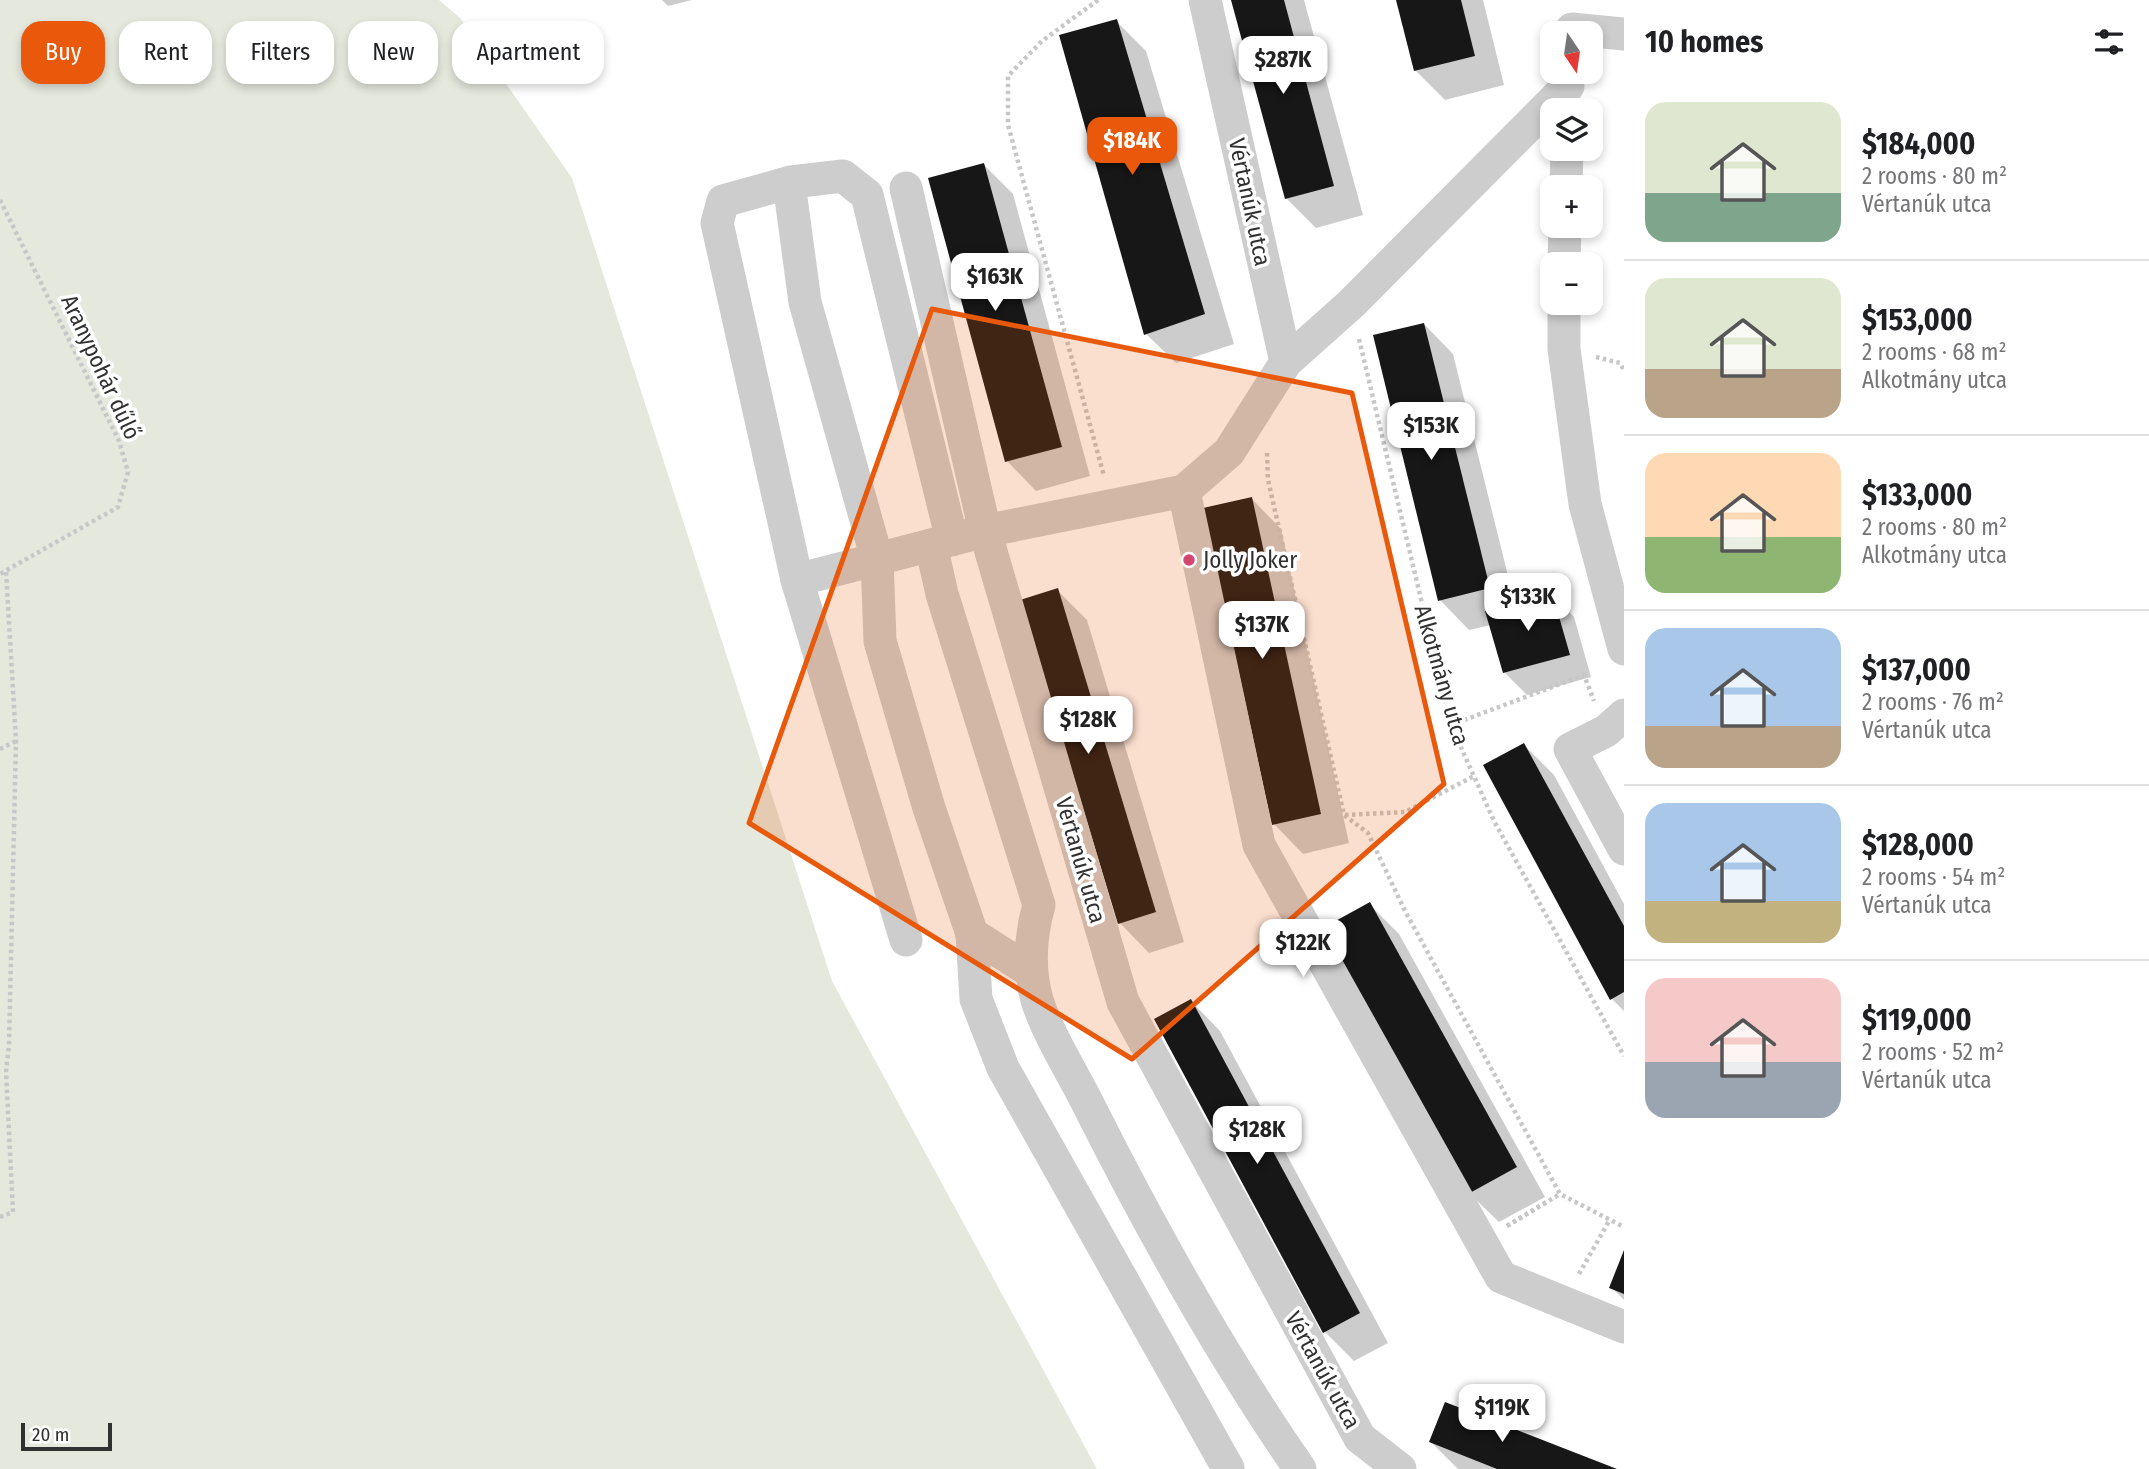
<!DOCTYPE html>
<meta charset="utf-8">
<style>
:root{--surface:#fff;--page:#f2f2f2;--text:#202124;--muted:#757577;--line:#e0e0e0;--accent:#ea580c}
body{margin:0;font-family:"Fira Sans Condensed",sans-serif;background:var(--page);color:var(--text);height:100vh;display:flex;flex-direction:column;font-size:26px;white-space:nowrap}
*{box-sizing:border-box;margin:0}
p{font-size:23px;color:var(--muted)}
.icon{flex:none;width:38px;height:38px;fill:none;stroke:currentColor;stroke-width:2;stroke-linecap:round;stroke-linejoin:round}
.map{position:relative;flex:1;overflow:hidden}
.side{display:flex;flex-direction:column;background:var(--surface);width:525px}
.side>*{flex:none}
.banner{position:absolute;left:21px;top:21px;width:665px;height:63px;display:flex;gap:14px}
.needle{width:46px;rotate:167deg}
.tools{position:absolute;left:1540px;top:21px;display:grid;gap:14px}
.tools a{display:grid;place-items:center;width:63px;height:63px;border-radius:14px;background:var(--surface);box-shadow:0 4px 10px #0003;font-size:35px}
.scale{position:absolute;left:21px;bottom:18px;width:91px;box-sizing:border-box;padding-left:7px;border:4px solid #303030;border-top:0;font-size:19px;line-height:24px;white-space:nowrap;color:#303030;-webkit-text-stroke:5px #fff;paint-order:stroke}
.price{position:absolute;translate:-50% -60px;padding:0 16px;border-radius:14px;background:#fff;color:#222;font-size:23px;line-height:46px;filter:drop-shadow(0 2px 4px #0008)}
.price::after{content:'';position:absolute;left:50%;top:42px;width:21px;height:16px;margin-left:-10px;background:inherit;clip-path:polygon(0 0,100% 0,50% 100%)}
.price.selected{background:var(--accent);color:#fff}
ul{padding:0;list-style:none}
li{display:flex;align-items:center;gap:21px;height:175px;padding:0 21px}
li+li{border-top:2px solid var(--line)}
li span{display:grid;place-items:center;flex:none;width:196px;height:140px;border-radius:21px;color:#555}
li>.icon{margin-inline-start:auto}
span .icon{width:84px;height:84px;fill:#fffc;stroke-width:1}
li b{font-size:30px}
h2{display:flex;justify-content:space-between;align-items:center;height:84px;padding:0 21px;font-size:30px}
.tag{padding:0 24px;border-radius:21px;background:var(--surface);box-shadow:0 4px 10px #0003;font-size:24px;line-height:63px}
.tag.selected{background:var(--accent);color:#fff}
main{display:flex;flex:1;min-height:0}
.map>svg:first-child{display:block}
.green{fill:#e5e8dd}
.shadow{fill:#0003}
.building{fill:#171717}
.lines{fill:none;stroke-linecap:round;stroke-linejoin:round}
.path{stroke:#c7c7c7;stroke-width:4.5;stroke-dasharray:3.5 3.5;stroke-linecap:butt}
.minor{stroke:#cdcdcd;stroke-width:33}
.marked{fill:#e8590c;fill-opacity:0.2;stroke:#e8590c;stroke-width:5;stroke-linejoin:round}
.poi-dot{fill:#d34670;stroke:#fff;stroke-width:2.5}
.labels{text-anchor:middle;stroke-width:7;stroke-linejoin:round;paint-order:stroke}
.street-label{font-size:23px;fill:#303030;stroke:#fff}
.poi-label{font-size:23px;fill:#303030;stroke:#fff;text-anchor:start}
</style>
<main>
<div class="map">
<svg width="1624" height="1469" viewBox="0 0 1624 1469">
<rect width="100%" height="100%" fill="#fff"/>
<polygon class="green" points="0,0 439,0 460,18 572,178 832,981 1097,1469 0,1469"/>
<g class="shadow">
<polygon points="662,0 692,0 668,6"/>
<polygon points="1232,0 1304,0 1363,215 1316,228 1286,198"/>
<polygon points="1398,0 1483,0 1504,85 1445,100 1415,70"/>
<polygon points="1116,21 1146,51 1234,344 1176,363 1146,334"/>
<polygon points="984,165 1013,194 1090,476 1036,491 1007,461"/>
<polygon points="1424,324 1453,354 1515,604 1552,594 1574,617 1591,677 1527,695 1504,672 1491,625 1469,630 1440,600"/>
<polygon points="1252,499 1281,529 1349,843 1303,854 1274,824"/>
<polygon points="1057,590 1087,620 1184,942 1149,953 1120,923"/>
<polygon points="1524,745 1554,775 1624,904 1624,1011 1612,999"/>
<polygon points="1369,904 1399,934 1545,1197 1499,1222 1469,1193"/>
<polygon points="1191,1001 1220,1031 1388,1343 1354,1361 1325,1332"/>
<polygon points="1624,1255 1624,1300 1611,1287"/>
<polygon points="1431,1442 1613,1469 1458,1469"/>
</g>
<g class="building">
<polygon points="1231,0 1284,0 1334,186 1285,199"/>
<polygon points="1396,0 1461,0 1475,56 1414,71"/>
<polygon points="1117,19 1205,314 1144,335 1059,35"/>
<polygon points="984,163 1062,447 1005,462 928,178"/>
<polygon points="1424,323 1490,588 1438,601 1373,335"/>
<polygon points="1252,497 1321,814 1272,825 1203,508"/>
<polygon points="1058,588 1156,912 1118,924 1020,600"/>
<polygon points="1552,592 1570,655 1503,673 1485,611"/>
<polygon points="1524,743 1624,926 1624,992 1610,1000 1483,765"/>
<polygon points="1370,902 1517,1167 1468,1194 1321,929"/>
<polygon points="1191,999 1360,1313 1323,1333 1154,1019"/>
<polygon points="1624,1250 1624,1294 1609,1288"/>
<polygon points="1445,1402 1617,1469 1497,1469 1429,1442"/>
</g>
<g class="lines">
<g class="path">
<polyline points="1098,0 1042,41 1008,76 1008,125 1104,476"/>
<polyline points="0,200 119,441 128,472 118,507 0,574"/>
<polyline points="1359,339 1451,725 1494,821 1624,1056"/>
<polyline points="1596,357 1620,363 1624,370"/>
<polyline points="1267,453 1268,480 1344,815 1368,833 1405,911 1560,1194 1624,1227"/>
<polyline points="1451,725 1584,675 1594,701"/>
<polyline points="0,749 16,741"/>
<polyline points="1345,815 1405,812 1474,776"/>
<polyline points="0,1217 13,1212 6,1072 9,1045 16,741 6,571"/>
<polyline points="1507,1226 1548,1201"/>
<polyline points="1507,1226 1560,1194"/>
<polyline points="1579,1274 1609,1221"/>
</g>
<g class="minor">
<polyline points="1205,0 1286,362"/>
<polyline points="1572,29 1624,34"/>
<polyline points="789,183 805,302 877,559 880,641 929,808 972,934 1030,971"/>
<polyline points="1566,187 1567,149"/>
<polyline points="906,188 985,531 1123,1002 1360,1438 1400,1469"/>
<polyline points="1564,264 1565,226"/>
<polyline points="1564,303 1564,349 1585,504 1624,649"/>
<polyline points="1184,491 1259,845 1501,1277 1624,1327"/>
<polyline points="952,540 867,195 843,176 791,182 723,201 717,223 797,580 985,531 1184,491 1229,452 1286,362 1351,304 1568,86"/>
<path d="M931,545L942,594L1039,905C1030,937 1028,968 1037,1000C1047,1033 1075,1077 1091,1110C1153,1233 1221,1355 1300,1469"/>
<polyline points="797,580 906,940"/>
<polyline points="1624,715 1606,731 1570,749 1624,849"/>
<polyline points="972,934 976,999 1003,1068 1228,1468"/>
</g>
</g>
<path class="marked" d="M932,309L1352,393L1444,784L1132,1059L749,823Z"/>
<circle class="poi-dot" cx="1189" cy="560" r="7"/>
<g class="labels">
<g class="street-label">
<text transform="translate(1250 202) rotate(78)" y="8">Vértanúk utca</text>
<text transform="translate(101 367) rotate(65)" y="8">Aranypohár dűlő</text>
<text transform="translate(1442 675) rotate(74)" y="8">Alkotmány utca</text>
<text transform="translate(1081 860) rotate(74)" y="8">Vértanúk utca</text>
<text transform="translate(1323 1370) rotate(61)" y="8">Vértanúk utca</text>
</g>
<g class="poi-label">
<text x="1203" y="568">Jolly Joker</text>
</g>
</g>
</svg>
<div class="tools">
<a><svg class="needle" viewBox="-14 -14 28 28"><path d="M0-13l5 13h-10z" fill="#e53935"/><path d="M0 13l5-13h-10z" fill="#757577"/></svg></a>
<a><svg class="icon" aria-label="layers" viewBox="0 0 24 24"><path d="M12 4l9 5-9 5-9-5zM3 14l9 5 9-5"/></svg></a>
<a>+</a>
<a>−</a>
</div>
<div class="scale">20 m</div>
<b class="price" style="left:1283px;top:96px">$287K</b>
<b class="price selected" style="left:1132px;top:177px">$184K</b>
<b class="price" style="left:995px;top:313px">$163K</b>
<b class="price" style="left:1431px;top:462px">$153K</b>
<b class="price" style="left:1528px;top:633px">$133K</b>
<b class="price" style="left:1262px;top:661px">$137K</b>
<b class="price" style="left:1088px;top:756px">$128K</b>
<b class="price" style="left:1303px;top:979px">$122K</b>
<b class="price" style="left:1257px;top:1166px">$128K</b>
<b class="price" style="left:1502px;top:1444px">$119K</b>
<div class="banner">
<a class="tag selected">Buy</a>
<a class="tag">Rent</a>
<a class="tag">Filters</a>
<a class="tag">New</a>
<a class="tag">Apartment</a>
</div>
</div>
<section class="side">
<h2>10 homes<svg class="icon" aria-label="filters" viewBox="0 0 24 24"><path d="M4 7h16M4 17h16"/><circle cx="9" cy="7" r="2"/><circle cx="15" cy="17" r="2"/></svg></h2>
<ul>
<li><span style="background:linear-gradient(#dfe7d0 65%,#7fa58c 0)"><svg class="icon" aria-label="home" viewBox="0 0 24 24"><path d="M3 11l9-7 9 7M6 9v11h12V9"/></svg></span><div><b>$184,000</b><p>2 rooms · 80 m²</p><p>Vértanúk utca</p></div></li>
<li><span style="background:linear-gradient(#dfe7d0 65%,#b9a48a 0)"><svg class="icon" aria-label="home" viewBox="0 0 24 24"><path d="M3 11l9-7 9 7M6 9v11h12V9"/></svg></span><div><b>$153,000</b><p>2 rooms · 68 m²</p><p>Alkotmány utca</p></div></li>
<li><span style="background:linear-gradient(#ffd9b3 60%,#8fb573 0)"><svg class="icon" aria-label="home" viewBox="0 0 24 24"><path d="M3 11l9-7 9 7M6 9v11h12V9"/></svg></span><div><b>$133,000</b><p>2 rooms · 80 m²</p><p>Alkotmány utca</p></div></li>
<li><span style="background:linear-gradient(#a9c7e8 70%,#b9a48a 0)"><svg class="icon" aria-label="home" viewBox="0 0 24 24"><path d="M3 11l9-7 9 7M6 9v11h12V9"/></svg></span><div><b>$137,000</b><p>2 rooms · 76 m²</p><p>Vértanúk utca</p></div></li>
<li><span style="background:linear-gradient(#a9c7e8 70%,#c2b280 0)"><svg class="icon" aria-label="home" viewBox="0 0 24 24"><path d="M3 11l9-7 9 7M6 9v11h12V9"/></svg></span><div><b>$128,000</b><p>2 rooms · 54 m²</p><p>Vértanúk utca</p></div></li>
<li><span style="background:linear-gradient(#f6c9c9 60%,#9aa5b1 0)"><svg class="icon" aria-label="home" viewBox="0 0 24 24"><path d="M3 11l9-7 9 7M6 9v11h12V9"/></svg></span><div><b>$119,000</b><p>2 rooms · 52 m²</p><p>Vértanúk utca</p></div></li>
</ul>
</section>
</main>
